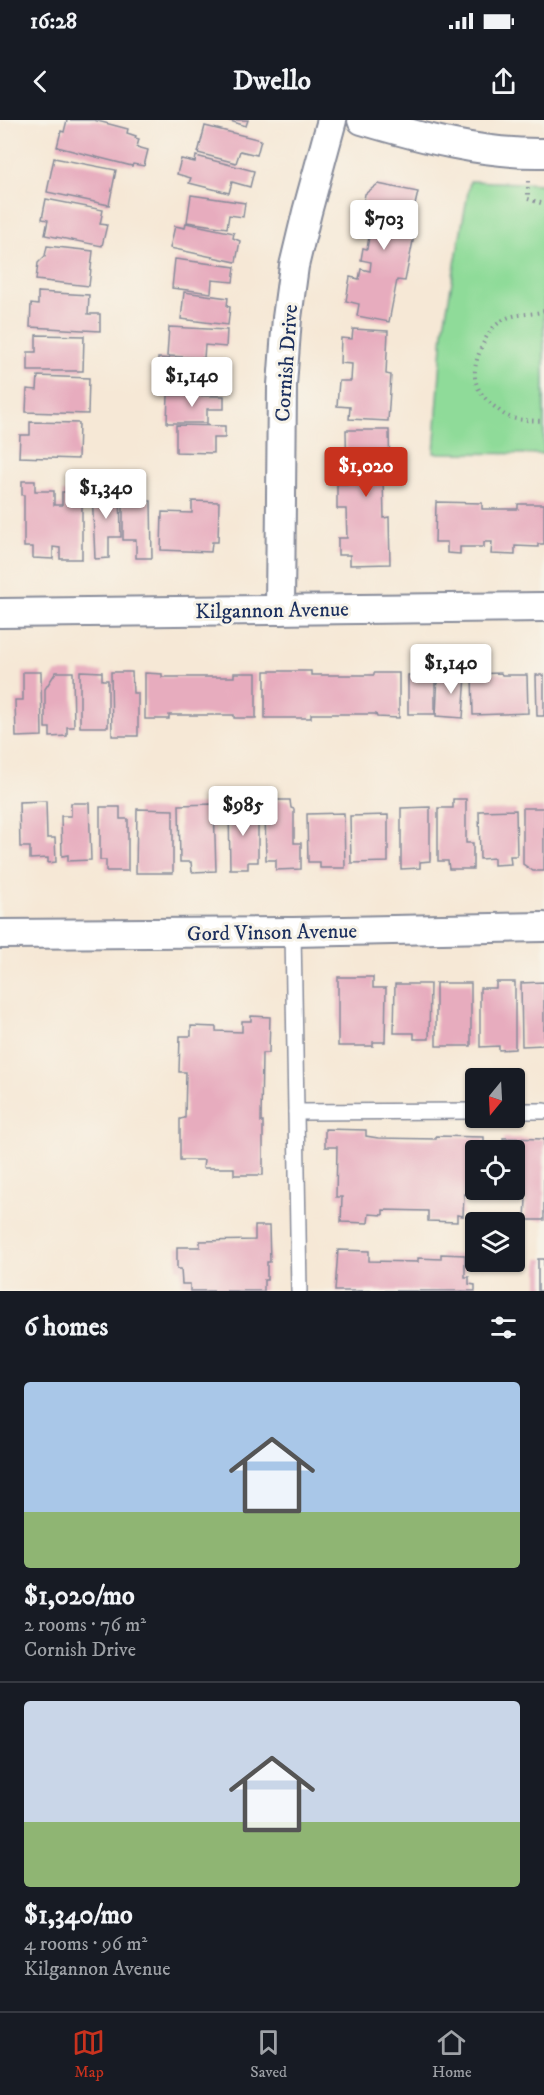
<!DOCTYPE html>
<meta charset="utf-8">
<style>
:root{--surface:#171b24;--page:#20242c;--text:#f1f3f6;--muted:#9ea1a6;--line:#363941;--accent:#c8321e}
body{margin:0;font-family:"IM FELL DW Pica",serif;background:var(--page);color:var(--text);height:100vh;display:flex;flex-direction:column;font-size:22px;white-space:nowrap}
*{box-sizing:border-box;margin:0}
p{font-size:20px;color:var(--muted)}
.icon{flex:none;width:33px;height:33px;fill:none;stroke:currentColor;stroke-width:2;stroke-linecap:round;stroke-linejoin:round}
.map{position:relative;height:1171px;overflow:hidden}
.panel{display:flex;flex-direction:column;background:var(--surface);flex:1}
.panel>*{flex:none}
.needle{width:39px;rotate:198deg}
.buttons{position:absolute;left:465px;top:948px;display:grid;gap:12px}
.buttons a{display:grid;place-items:center;width:60px;height:60px;border-radius:6px;background:var(--surface);box-shadow:0 2px 4px #0004;font-size:30px}
.price{position:absolute;translate:-50% -51px;padding:0 14px;border-radius:6px;background:#fff;color:#222;font-size:20px;line-height:39px;filter:drop-shadow(0 2px 3px #0008)}
.price::after{content:'';position:absolute;left:50%;top:36px;width:18px;height:14px;margin-left:-9px;background:inherit;clip-path:polygon(0 0,100% 0,50% 100%)}
.price.active{background:var(--accent);color:#fff}
ul{padding:0;list-style:none}
li{display:grid;align-content:center;gap:12px;height:318px;padding:0 24px}
li+li{border-top:2px solid var(--line)}
li span{display:grid;place-items:center;height:186px;border-radius:6px;color:#555}
li>.icon{margin-inline-start:auto}
span .icon{width:108px;height:108px;fill:#fffc;stroke-width:1}
li b{font-size:26px}
h2{display:flex;justify-content:space-between;align-items:center;height:72px;padding:0 24px;font-size:26px}
.status{display:flex;justify-content:space-between;align-items:center;height:42px;padding:0 30px;background:var(--surface);direction:ltr}
.status svg{height:16px;fill:currentColor}
header{display:flex;justify-content:space-between;align-items:center;height:78px;padding:0 24px;background:var(--surface);font-size:27px;font-weight:700}
.tabs{display:flex;justify-content:space-around;align-items:center;height:84px;border-top:2px solid var(--line);background:var(--surface);font-size:16px;color:var(--muted)}
.tabs a{display:grid;justify-items:center;gap:3px}
.tabs .active{color:var(--accent)}
.map>svg:first-child{display:block}
.green{fill:#8fdb99;stroke:#55857c;stroke-width:1.5}
.building{fill:#e7acbe}
.lines{fill:none;stroke-linecap:round;stroke-linejoin:round}
.lane-casing{stroke:#888c9a;stroke-width:18}
.street-casing{stroke:#888c9a;stroke-width:32}
.path{stroke:#888c9a;stroke-width:4;stroke-dasharray:1.5 4.5;stroke-linecap:butt}
.lane{stroke:#fff;stroke-width:15}
.street{stroke:#fff;stroke-width:28}
.labels{text-anchor:middle;stroke-width:6;stroke-linejoin:round;paint-order:stroke}
.street-label{font-size:21px;fill:#1b2f5e;stroke:#f7f3e8}
</style>
<div class="status"><b>16:28</b><svg viewBox="0 0 49 12"><path d="M0 12V9h3v3zM5 12V6h3v6zM10 12V3h3v9zM15 12V0h3v12zM26 1h20v11H26zM47 4h2v5h-2z"/></svg></div>
<header><svg class="icon" aria-label="back" viewBox="0 0 24 24"><path d="M15 5l-7 7 7 7"/></svg>Dwello<svg class="icon" aria-label="share" viewBox="0 0 24 24"><path d="M12 15V3M7 8l5-5 5 5M5 13v7h14v-7"/></svg></header>
<div class="map">
<svg width="544" height="1171" viewBox="0 0 544 1171">
<rect width="100%" height="100%" fill="#f7f3e8"/>
<filter id="ink" filterUnits="userSpaceOnUse"><feTurbulence type="fractalNoise" baseFrequency=".0167" numOctaves="2"/><feDisplacementMap in="SourceGraphic" scale="12" xChannelSelector="R" yChannelSelector="G"/><feConvolveMatrix kernelMatrix="1 2 1 2 8 2 1 2 1" color-interpolation-filters="sRGB"/></filter>
<filter id="wash" filterUnits="userSpaceOnUse"><feTurbulence type="fractalNoise" baseFrequency=".008" numOctaves="4" result="noise"/><feDisplacementMap in="SourceGraphic" scale="24" xChannelSelector="R" yChannelSelector="G"/><feGaussianBlur stdDeviation="1.35" result="paint"/><feColorMatrix in="noise" values="0 0 0 0 0 0 0 0 0 0 0 0 0 0 0 0 0 1.4 0 .05"/><feComposite in="paint" operator="in"/></filter>
<g filter="url(#wash)">
<rect width="100%" height="100%" fill="#f6e8d6"/>
<polygon class="green" points="470,61 544,64 544,334 434,333 443,211"/>
<g id="blocks">
<g class="building">
<polygon points="67,0 94,0 128,9 127,13 136,16 135,18 139,19 137,27 148,30 144,46 133,44 132,46 57,27 61,11 64,12"/>
<polygon points="227,0 248,0 246,6"/>
<polygon points="205,6 261,20 257,35 240,31 236,43 198,33"/>
<polygon points="196,36 254,51 250,67 232,62 229,73 189,63 191,58 177,54 181,39 195,42"/>
<polygon points="54,38 116,50 109,85 47,72"/>
<polygon points="378,64 418,72 408,115 414,116 405,161 397,160 389,202 357,196 359,184 346,181 350,157 359,159 361,149 370,151 371,142 361,140 363,128 367,129 372,98 361,96 365,74"/>
<polygon points="191,75 245,83 243,97 229,95 227,108 187,102"/>
<polygon points="46,79 103,90 100,104 107,105 102,126 45,115 48,100 42,99"/>
<polygon points="186,103 234,113 233,118 240,121 236,142 170,128 175,106 185,108"/>
<polygon points="47,126 93,131 89,166 36,160 38,143 45,136"/>
<polygon points="175,139 235,147 233,162 212,160 211,173 172,168"/>
<polygon points="38,172 89,175 88,194 100,194 100,211 30,207 31,184 38,185"/>
<polygon points="184,172 228,178 227,186 230,187 228,205 181,199"/>
<polygon points="169,207 227,210 226,227 205,225 204,238 167,236"/>
<polygon points="353,209 388,211 386,254 391,255 388,301 349,299 350,287 337,286 339,261 351,261 352,244 340,243 341,218 352,219"/>
<polygon points="36,215 84,216 83,251 28,251 28,232 36,232"/>
<polygon points="158,238 225,242 223,270 157,266"/>
<polygon points="38,256 89,258 88,294 26,292 27,269 37,270"/>
<polygon points="168,275 224,276 224,289 207,289 207,303 167,303"/>
<polygon points="30,302 79,303 78,339 19,337 20,315 30,315"/>
<polygon points="176,305 225,306 225,318 213,318 213,333 176,332"/>
<polygon points="346,310 389,310 390,357 383,358 384,398 389,397 390,444 350,445 350,435 338,435 338,418 347,418 346,389 337,389 337,364 347,364"/>
<polygon points="22,361 35,361 35,371 54,371 54,385 62,385 62,372 82,372 82,439 60,439 60,428 53,427 53,439 33,438 33,427 24,427 24,375 22,375"/>
<polygon points="92,370 120,370 121,417 109,417 109,438 95,439"/>
<polygon points="126,373 139,373 139,381 151,381 152,438 136,438 136,420 123,420 123,382 126,382"/>
<polygon points="192,381 219,382 218,422 212,422 211,432 161,430 162,392 192,393"/>
<polygon points="436,382 482,383 482,389 518,389 518,384 544,384 544,424 538,424 538,427 515,426 515,435 491,434 492,422 484,422 484,427 460,427 460,434 447,433 447,422 435,422"/>
<polygon points="80,551 102,552 102,560 108,560 108,607 80,607"/>
<polygon points="265,551 311,551 311,555 374,555 374,553 399,553 399,598 377,597 376,594 311,594 311,598 265,598"/>
<polygon points="23,552 41,552 42,616 16,617 15,580 23,580"/>
<polygon points="56,552 73,552 74,607 67,607 67,616 50,617 50,608 45,608 45,569"/>
<polygon points="111,552 132,552 133,573 138,573 138,616 112,616"/>
<polygon points="145,553 162,554 162,557 234,557 234,553 256,553 256,598 234,598 234,595 169,595 169,599 145,599"/>
<polygon points="438,553 466,555 463,598 436,596"/>
<polygon points="501,553 502,555 527,555 528,593 473,595 472,554"/>
<rect x="408" y="555" width="27" height="39"/>
<polygon points="536,555 544,555 544,596 537,596"/>
<polygon points="453,679 466,679 466,723 473,723 473,749 449,749 448,741 438,741 438,688 453,688"/>
<polygon points="269,680 290,680 291,688 294,689 294,723 301,723 301,749 276,750 276,740 266,740 265,689 269,689"/>
<polygon points="46,681 47,718 55,718 56,742 48,743 48,738 30,739 30,727 20,727 19,682"/>
<polygon points="71,683 89,683 91,740 68,741 68,735 62,736 61,696 71,696"/>
<polygon points="214,684 216,751 192,752 191,742 180,742 179,685"/>
<polygon points="100,687 120,687 120,699 128,699 128,751 106,751 106,740 100,740"/>
<polygon points="430,687 430,741 420,742 420,748 401,749 401,688"/>
<polygon points="229,688 258,688 258,742 248,742 248,749 230,749"/>
<polygon points="523,688 544,688 544,751 533,751 523,744"/>
<polygon points="137,689 173,690 173,753 136,753"/>
<polygon points="516,690 517,736 510,736 511,744 494,745 494,738 480,739 479,691"/>
<polygon points="344,693 345,748 320,748 320,742 308,742 307,694"/>
<polygon points="388,695 388,742 351,743 350,696"/>
<polygon points="338,857 373,857 373,868 386,868 385,922 373,922 373,926 338,926"/>
<polygon points="496,862 515,862 515,929 499,930 499,926 480,927 480,868 496,868"/>
<polygon points="544,862 544,925 522,926 521,863"/>
<rect x="436" y="863" width="35" height="63"/>
<polygon points="395,864 430,864 429,919 414,919 414,913 394,913"/>
<polygon points="251,896 270,897 269,933 262,933 261,1002 263,1002 263,1055 234,1055 234,1048 203,1048 204,1040 180,1040 180,999 185,998 186,952 179,952 180,916 191,916 191,906 216,907 216,911 242,912 242,901 251,901"/>
<polygon points="325,1009 366,1010 366,1016 378,1018 436,1019 436,1016 484,1017 484,1030 476,1030 474,1059 468,1059 468,1075 464,1074 463,1096 457,1095 457,1102 428,1101 428,1091 383,1090 383,1095 369,1094 368,1103 341,1102 342,1077 336,1077 337,1027 325,1027"/>
<polygon points="503,1018 544,1019 544,1100 525,1100 526,1079 513,1079 514,1030 503,1030"/>
<polygon points="255,1106 269,1106 270,1142 267,1142 267,1160 264,1160 264,1171 190,1171 190,1164 182,1164 181,1149 177,1149 177,1127 200,1127 200,1121 255,1120"/>
<polygon points="338,1130 369,1131 369,1141 418,1142 418,1138 441,1139 441,1134 465,1135 465,1157 469,1157 469,1164 475,1165 475,1171 335,1171"/>
<rect x="538" y="1139" width="6" height="32"/>
</g>
</g>
</g>
<g filter="url(#ink)">
<use href="#blocks" fill-opacity="0" stroke="#888c9a" stroke-width="1.5"/>
<g class="lines">
<g class="lane-casing">
<g id="lane">
<polyline points="293,812 299,1171"/>
<polyline points="514,991 544,991"/>
<polyline points="296,992 476,991"/>
</g>
</g>
<g class="street-casing">
<g id="street">
<path d="M362,0C422,18 482,34 544,33"/>
<polyline points="280,490 282,265 287,198 294,146 307,92 332,0"/>
<polyline points="0,493 544,487"/>
<polyline points="0,814 293,812 544,807"/>
</g>
</g>
<g class="path">
<polyline points="528,61 528,79 544,84"/>
<path d="M544,191C529,196 513,192 500,202C490,209 486,217 481,228C470,255 473,270 496,288C500,291 504,295 507,296C517,301 533,300 544,301"/>
</g>
<use href="#lane" class="lane"/>
<use href="#street" class="street"/>
</g>
</g>
<g class="labels">
<g class="street-label">
<text transform="translate(286 243) rotate(-86)" y="7">Cornish Drive</text>
<text transform="translate(272 490) rotate(-1)" y="7">Kilgannon Avenue</text>
<text transform="translate(272 812) rotate(-1)" y="7">Gord Vinson Avenue</text>
</g>
</g>
</svg>
<div class="buttons">
<a><svg class="needle" viewBox="-14 -14 28 28"><path d="M0-13l5 13h-10z" fill="#e53935"/><path d="M0 13l5-13h-10z" fill="#9ea1a6"/></svg></a>
<a><svg class="icon" aria-label="locate" viewBox="0 0 24 24"><circle cx="12" cy="12" r="6"/><path d="M12 2v4M12 18v4M2 12h4M18 12h4"/></svg></a>
<a><svg class="icon" aria-label="layers" viewBox="0 0 24 24"><path d="M12 4l9 5-9 5-9-5zM3 14l9 5 9-5"/></svg></a>
</div>
<b class="price" style="left:384px;top:131px">$703</b>
<b class="price" style="left:192px;top:288px">$1,140</b>
<b class="price active" style="left:366px;top:378px">$1,020</b>
<b class="price" style="left:106px;top:400px">$1,340</b>
<b class="price" style="left:451px;top:575px">$1,140</b>
<b class="price" style="left:243px;top:717px">$985</b>
</div>
<section class="panel">
<h2>6 homes<svg class="icon" aria-label="filters" viewBox="0 0 24 24"><path d="M4 7h16M4 17h16"/><circle cx="9" cy="7" r="2"/><circle cx="15" cy="17" r="2"/></svg></h2>
<ul>
<li><span style="background:linear-gradient(#a9c7e8 70%,#8fb573 0)"><svg class="icon" aria-label="home" viewBox="0 0 24 24"><path d="M3 11l9-7 9 7M6 9v11h12V9"/></svg></span><div><b>$1,020/mo</b><p>2 rooms · 76 m²</p><p>Cornish Drive</p></div></li>
<li><span style="background:linear-gradient(#c9d6e8 65%,#8fb573 0)"><svg class="icon" aria-label="home" viewBox="0 0 24 24"><path d="M3 11l9-7 9 7M6 9v11h12V9"/></svg></span><div><b>$1,340/mo</b><p>4 rooms · 96 m²</p><p>Kilgannon Avenue</p></div></li>
</ul>
</section>
<nav class="tabs">
<a class="active"><svg class="icon" aria-label="map" viewBox="0 0 24 24"><path d="M3 6l6-2 6 2 6-2v14l-6 2-6-2-6 2zM9 4v14M15 6v14"/></svg>Map</a>
<a><svg class="icon" aria-label="saved" viewBox="0 0 24 24"><path d="M7 4h10v16l-5-4-5 4z"/></svg>Saved</a>
<a><svg class="icon" aria-label="home" viewBox="0 0 24 24"><path d="M3 11l9-7 9 7M6 9v11h12V9"/></svg>Home</a>
</nav>
